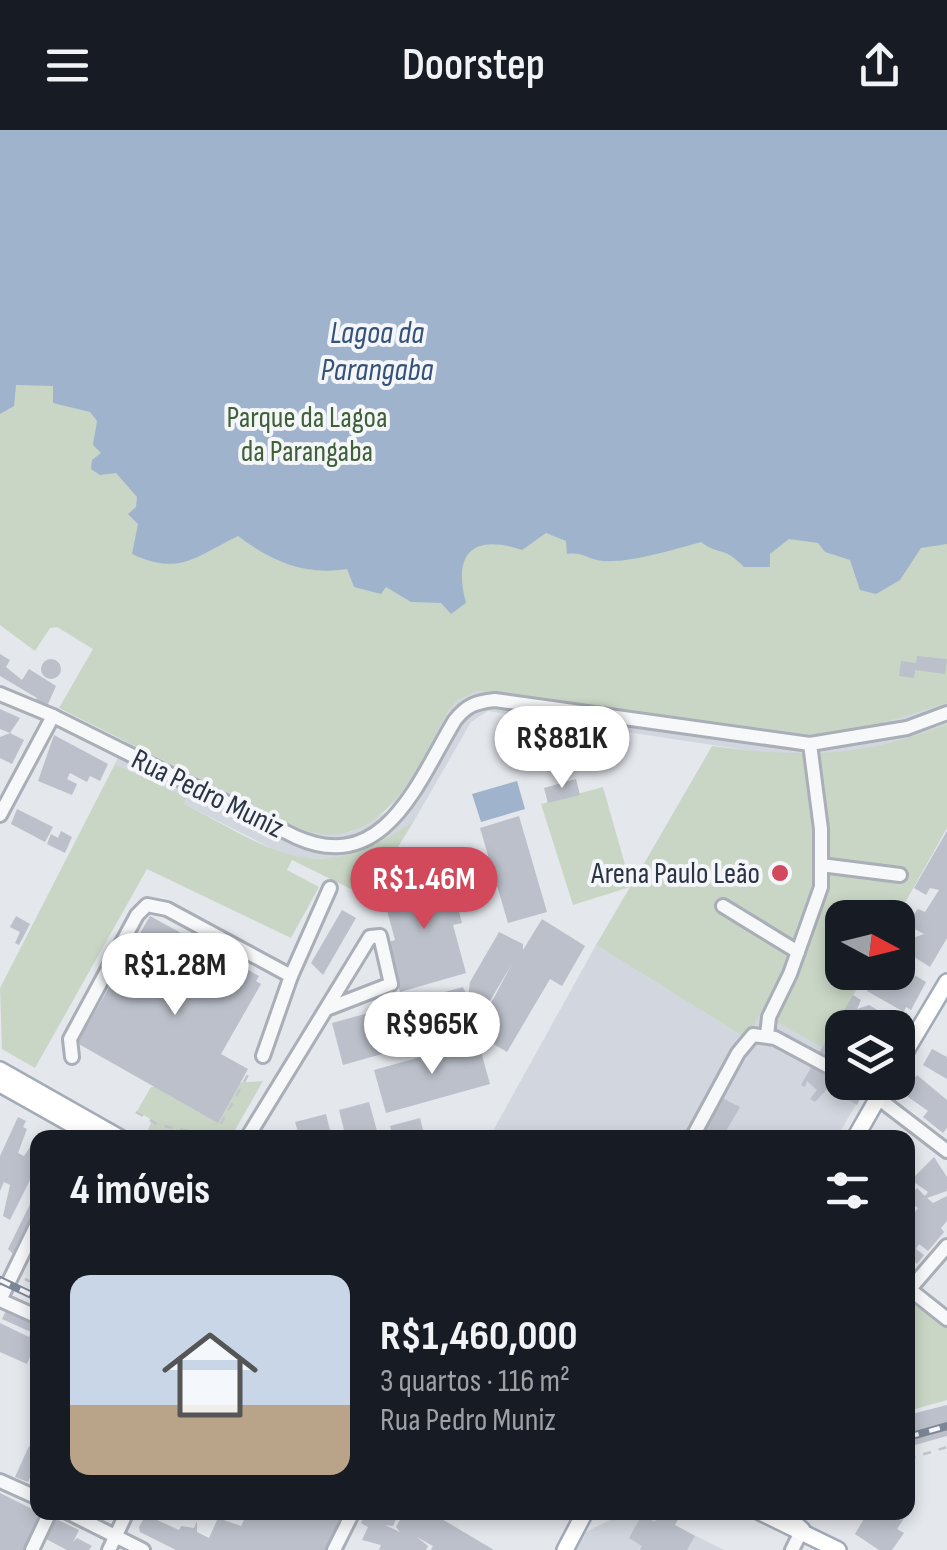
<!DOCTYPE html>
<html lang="pt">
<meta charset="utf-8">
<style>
:root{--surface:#171b24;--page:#242831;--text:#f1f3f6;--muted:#9ea1a6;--accent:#d1495b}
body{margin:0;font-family:"Sofia Sans Condensed",sans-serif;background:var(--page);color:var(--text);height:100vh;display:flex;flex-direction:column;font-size:38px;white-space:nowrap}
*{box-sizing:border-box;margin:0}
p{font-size:32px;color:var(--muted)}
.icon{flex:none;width:55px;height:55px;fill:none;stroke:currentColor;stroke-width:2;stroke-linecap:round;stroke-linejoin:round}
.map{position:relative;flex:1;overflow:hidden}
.panel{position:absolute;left:30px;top:1000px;width:885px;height:390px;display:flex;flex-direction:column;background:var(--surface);border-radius:20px;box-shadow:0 5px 15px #0003}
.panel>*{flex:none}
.needle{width:65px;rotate:97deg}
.controls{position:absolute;left:825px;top:770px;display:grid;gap:20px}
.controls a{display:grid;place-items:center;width:90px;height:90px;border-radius:20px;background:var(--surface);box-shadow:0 5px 15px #0003;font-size:50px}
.price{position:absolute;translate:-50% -85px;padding:0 22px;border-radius:35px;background:#fff;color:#222;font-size:32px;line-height:65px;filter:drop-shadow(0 2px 5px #0008)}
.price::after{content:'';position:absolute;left:50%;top:60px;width:30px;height:22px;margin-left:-15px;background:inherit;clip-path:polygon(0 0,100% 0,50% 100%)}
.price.selected{background:var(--accent);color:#fff}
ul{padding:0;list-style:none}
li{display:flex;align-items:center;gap:30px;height:250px;padding:0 40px}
li span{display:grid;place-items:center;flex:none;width:280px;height:200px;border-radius:20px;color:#555}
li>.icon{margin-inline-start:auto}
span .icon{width:120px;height:120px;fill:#fffc;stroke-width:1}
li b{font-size:42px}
h2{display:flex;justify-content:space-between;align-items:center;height:120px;padding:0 40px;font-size:42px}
header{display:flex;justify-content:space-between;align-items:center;height:130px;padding:0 40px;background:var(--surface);font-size:45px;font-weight:600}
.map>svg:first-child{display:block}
.built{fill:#d2d6de}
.green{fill:#c9d6c5}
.water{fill:#9fb4cc}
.building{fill:#bbc0ca}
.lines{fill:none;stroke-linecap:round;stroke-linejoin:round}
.minor-casing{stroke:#a9aeb7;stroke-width:18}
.major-casing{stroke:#a3abb8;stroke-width:20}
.path{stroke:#c2c5cb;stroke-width:2.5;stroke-dasharray:8 8;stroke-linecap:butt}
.minor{stroke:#f7f8fa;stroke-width:12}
.major{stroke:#fff;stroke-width:15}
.rail-casing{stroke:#7d8696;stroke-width:8}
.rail{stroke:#f4f6f9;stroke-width:4;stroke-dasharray:11;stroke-linecap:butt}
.poi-dot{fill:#d1495b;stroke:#f4f6f9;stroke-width:4}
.labels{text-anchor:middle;stroke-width:8;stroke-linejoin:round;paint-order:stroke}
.park-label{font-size:30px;fill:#3f6138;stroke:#f4f6f9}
.street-label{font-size:30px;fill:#2b3445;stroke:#f4f6f9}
.poi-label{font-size:30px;fill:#2b3445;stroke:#f4f6f9;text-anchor:end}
.water-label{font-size:32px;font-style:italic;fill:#34527a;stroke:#f4f6f9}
</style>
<header><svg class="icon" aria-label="menu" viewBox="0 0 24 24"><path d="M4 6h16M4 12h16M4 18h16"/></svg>Doorstep<svg class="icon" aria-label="share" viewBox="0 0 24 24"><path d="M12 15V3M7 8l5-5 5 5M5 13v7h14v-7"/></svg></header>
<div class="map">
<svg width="947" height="1420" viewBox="0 0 947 1420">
<rect width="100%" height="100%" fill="#e4e7ec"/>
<g class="built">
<polygon points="477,561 813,605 867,598 947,572 947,594 898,614 854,623 786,626 488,581 471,592 414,691 380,714 341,728 293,729 184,674 187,669 115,634 125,611 303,700 328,704 351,702 388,681 447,583 457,571"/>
<polygon points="596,815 745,907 761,882 823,918 809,944 857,973 837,1007 489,1008"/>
<polygon points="665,1382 677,1383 674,1395 724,1420 576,1420 586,1402 618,1386"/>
</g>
<g class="green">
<path d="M0,0H947V573L867,598L813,605L477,561L457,571L447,583C417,639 382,725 303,700L59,578L93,519L57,497L50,498L35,521L0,495Z"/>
<path d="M947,594V698L897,787L842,788V842L866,843L823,918L761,883L746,908L596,815L630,757L573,775L541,674L603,657L631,756L712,616C801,628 863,628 947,594Z"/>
<path d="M115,634L187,668L184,674C279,723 315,759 414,691L367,767L292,730L287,740L319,757L291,808L147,739L35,938L2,919L0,858Z"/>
<polygon points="263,951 231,1007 157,1007 147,1002 152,990 137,981 151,957"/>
<polygon points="911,1172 947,1198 947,1270 908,1281 908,1177"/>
</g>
<g class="water">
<path d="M0,0H947V414L921,418L900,450L876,464L860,460L850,430L825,422L818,413L789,409L770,424V437H744C723,415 719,426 701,412C676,419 621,436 597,430C584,427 582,422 567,424L566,411L546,403L522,420C471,403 453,425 466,473L451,484L441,473L411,472L386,457L381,464L354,457L347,439C305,446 271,431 238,406C195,427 180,446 132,424L138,394L128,384L136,377L137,367L116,343L100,345L91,339L92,330L101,323L93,315L97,291L90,282L53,273V256L16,255L14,276L0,284Z"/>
<polygon points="517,651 525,679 481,692 472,664"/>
</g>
<g class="building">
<polygon points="0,524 10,530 6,537 22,550 29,539 56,556 48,574 34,572 37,568 0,546"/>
<polygon points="917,526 947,529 945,544 915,540 914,548 899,546 901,531 916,533"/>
<circle cx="51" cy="539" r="10"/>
<polygon points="0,579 20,588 10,603 24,610 12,634 0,628 0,607 10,603 0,599"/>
<polygon points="54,605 108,634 100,651 90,646 87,652 70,643 67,649 77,654 72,665 38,651"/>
<polygon points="576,649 580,665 548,673 544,658"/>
<polygon points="17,679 53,697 45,712 11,694"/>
<polygon points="519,686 547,782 508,793 480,698"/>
<polygon points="61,701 72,707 65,723 47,714 51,704 58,708"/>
<polygon points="947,701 947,808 930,837 911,825 914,819 898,815 898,803 913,808 924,804 913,798 912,786 918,779 925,782 939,760 930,758 926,765 914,758"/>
<polygon points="449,743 462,793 453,795 466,843 400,862 386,813 395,810 382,762"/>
<polygon points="342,780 356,788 323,845 311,833"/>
<polygon points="16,786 30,794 19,815 15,813 20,802 10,797"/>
<polygon points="150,786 259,846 256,851 261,854 221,924 248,939 218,993 77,913"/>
<polygon points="542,789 585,816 562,856 550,849 507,922 475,903 512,834 478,891 468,874 474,898 343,935 332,893 463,857 468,868 470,852 499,802 523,814 523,820"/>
<polygon points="898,835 926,852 911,880 906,877 904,882 867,861 880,845 891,852 894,846 889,842 898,842"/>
<polygon points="853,865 861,870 857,879 869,875 903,895 898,904 898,898 842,898 835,925 839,928 842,923 842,937 819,923"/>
<polygon points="478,911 490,954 386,983 374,940"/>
<polygon points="932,919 947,927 947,949 923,935"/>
<polygon points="813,934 862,964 857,975 828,958 815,972 810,969 817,960 807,951 805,957 801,955"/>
<polygon points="917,945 947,970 947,998 943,1003 923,987 928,981 904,964"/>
<polygon points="722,968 740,977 722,1008 700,1008"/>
<polygon points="369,972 379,1008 346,1008 339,980"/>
<polygon points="326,984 332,1008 300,1008 295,992"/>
<polygon points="18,987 26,991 23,997 27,999 18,1023 24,1026 38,1005 38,1034 10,1090 3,1086 10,1055 4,1052 0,1061 0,1026"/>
<polygon points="420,988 425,1008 393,1008 390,996"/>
<polygon points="934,1027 947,1047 947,1061 927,1068 933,1073 947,1066 947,1091 941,1098 944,1102 928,1121 919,1114 916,1119 924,1125 917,1134 908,1125 908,1083 912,1086 918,1078 908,1070 917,1058 925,1066 928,1062 911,1050"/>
<polygon points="38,1058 38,1080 15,1126 8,1119"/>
<polygon points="7,1179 38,1195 38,1219 34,1217 27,1234 0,1222 0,1193 29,1207 31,1202 2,1189"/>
<polygon points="947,1275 947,1306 908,1317 908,1285"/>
<polygon points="38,1312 38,1328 28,1352 15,1347 29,1316 34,1319"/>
<polygon points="0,1363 44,1385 23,1420 0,1420"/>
<polygon points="909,1372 913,1375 897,1399 904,1403 892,1420 879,1420 855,1404 868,1382 908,1382"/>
<polygon points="239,1382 343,1382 325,1420 176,1420 140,1402 139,1397 146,1385 179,1400 181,1396 194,1398 197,1391 197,1402 209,1408 218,1388 241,1396 246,1386"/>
<polygon points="366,1382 399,1382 393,1396 385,1395 400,1402 396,1397 404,1382 430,1382 494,1420 431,1420 433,1416 417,1407 428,1416 426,1420 379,1420 381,1415 362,1410 368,1397 361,1393"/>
<polygon points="682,1382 675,1395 695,1406 687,1420 640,1420 642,1416 629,1408 642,1385 655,1392 659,1383"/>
<polygon points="56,1389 79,1400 73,1412 77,1408 92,1416 89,1420 67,1420 46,1409"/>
</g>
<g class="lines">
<g class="minor-casing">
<g id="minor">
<path d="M0,564L53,586L296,707C385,747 419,649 455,590C467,575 476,572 495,570L810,614L907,598L947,583"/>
<polyline points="0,685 53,586"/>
<polyline points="821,735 900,745"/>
<polyline points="723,776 798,822"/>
<polyline points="291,846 330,758"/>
<polyline points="767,906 769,887 790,844 821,757 821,699 810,614"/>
<polyline points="72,927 70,909 137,785 147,775 167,779 291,846 263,926"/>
<polyline points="857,952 947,1021"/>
<polyline points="247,1008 370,807 380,806 391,854 329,878"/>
<polyline points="692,1008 738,923 753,905 775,908 842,944"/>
<polyline points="908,1158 947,1189"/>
<polyline points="908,1161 947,1116"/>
<polyline points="0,1170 38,1092"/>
<polyline points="0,1170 38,1187"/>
<polyline points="0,1351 38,1368"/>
<polyline points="67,1382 143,1420"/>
<polyline points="32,1420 50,1382"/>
<polyline points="109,1420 127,1382"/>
<polyline points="334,1420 353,1382"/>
<polyline points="792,1420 802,1400"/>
</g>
</g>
<g class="major-casing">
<g id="major">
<polyline points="898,934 947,852"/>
<polyline points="0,940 120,1008"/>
<polyline points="0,954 96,1008"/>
<polyline points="855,1008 887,952"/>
<polyline points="760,1382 838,1420"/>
<polyline points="782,1382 802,1400"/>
<polyline points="565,1420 585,1382"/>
</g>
</g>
<g class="path">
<polyline points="136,982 159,995 214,1006 249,943"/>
<polyline points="25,1149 38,1155"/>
<polyline points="908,1329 947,1317"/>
</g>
<use href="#minor" class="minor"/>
<use href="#major" class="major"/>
<g class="rail-casing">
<g id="rail">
<polyline points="0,1150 38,1168"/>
<polyline points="908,1307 947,1296"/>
</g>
</g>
<use href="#rail" class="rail"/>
</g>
<circle class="poi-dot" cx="780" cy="743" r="10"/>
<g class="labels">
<g class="park-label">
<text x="307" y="297">Parque da Lagoa<tspan x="307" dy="34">da Parangaba</tspan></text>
</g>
<g class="street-label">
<text transform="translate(208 663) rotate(26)" y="10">Rua Pedro Muniz</text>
</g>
<g class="poi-label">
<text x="760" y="753">Arena Paulo Leão</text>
</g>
<g class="water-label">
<text x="377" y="213">Lagoa da<tspan x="377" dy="37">Parangaba</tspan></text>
</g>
</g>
</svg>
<div class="controls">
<a><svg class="needle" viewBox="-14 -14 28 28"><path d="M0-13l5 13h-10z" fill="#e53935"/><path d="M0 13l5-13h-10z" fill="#9ea1a6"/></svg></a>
<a><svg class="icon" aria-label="layers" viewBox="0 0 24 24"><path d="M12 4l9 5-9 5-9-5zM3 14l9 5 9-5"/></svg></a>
</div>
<b class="price" style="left:562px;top:661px">R$881K</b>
<b class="price selected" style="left:424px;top:802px">R$1.46M</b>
<b class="price" style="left:175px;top:888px">R$1.28M</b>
<b class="price" style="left:432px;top:947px">R$965K</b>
<section class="panel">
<h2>4 imóveis<svg class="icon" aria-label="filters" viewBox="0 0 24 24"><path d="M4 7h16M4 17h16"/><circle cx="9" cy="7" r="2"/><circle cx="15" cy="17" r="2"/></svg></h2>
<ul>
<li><span style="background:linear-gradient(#c9d6e8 65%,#b9a48a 0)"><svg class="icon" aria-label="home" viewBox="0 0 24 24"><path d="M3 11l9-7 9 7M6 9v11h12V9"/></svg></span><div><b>R$1,460,000</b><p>3 quartos · 116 m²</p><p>Rua Pedro Muniz</p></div></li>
</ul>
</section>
</div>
